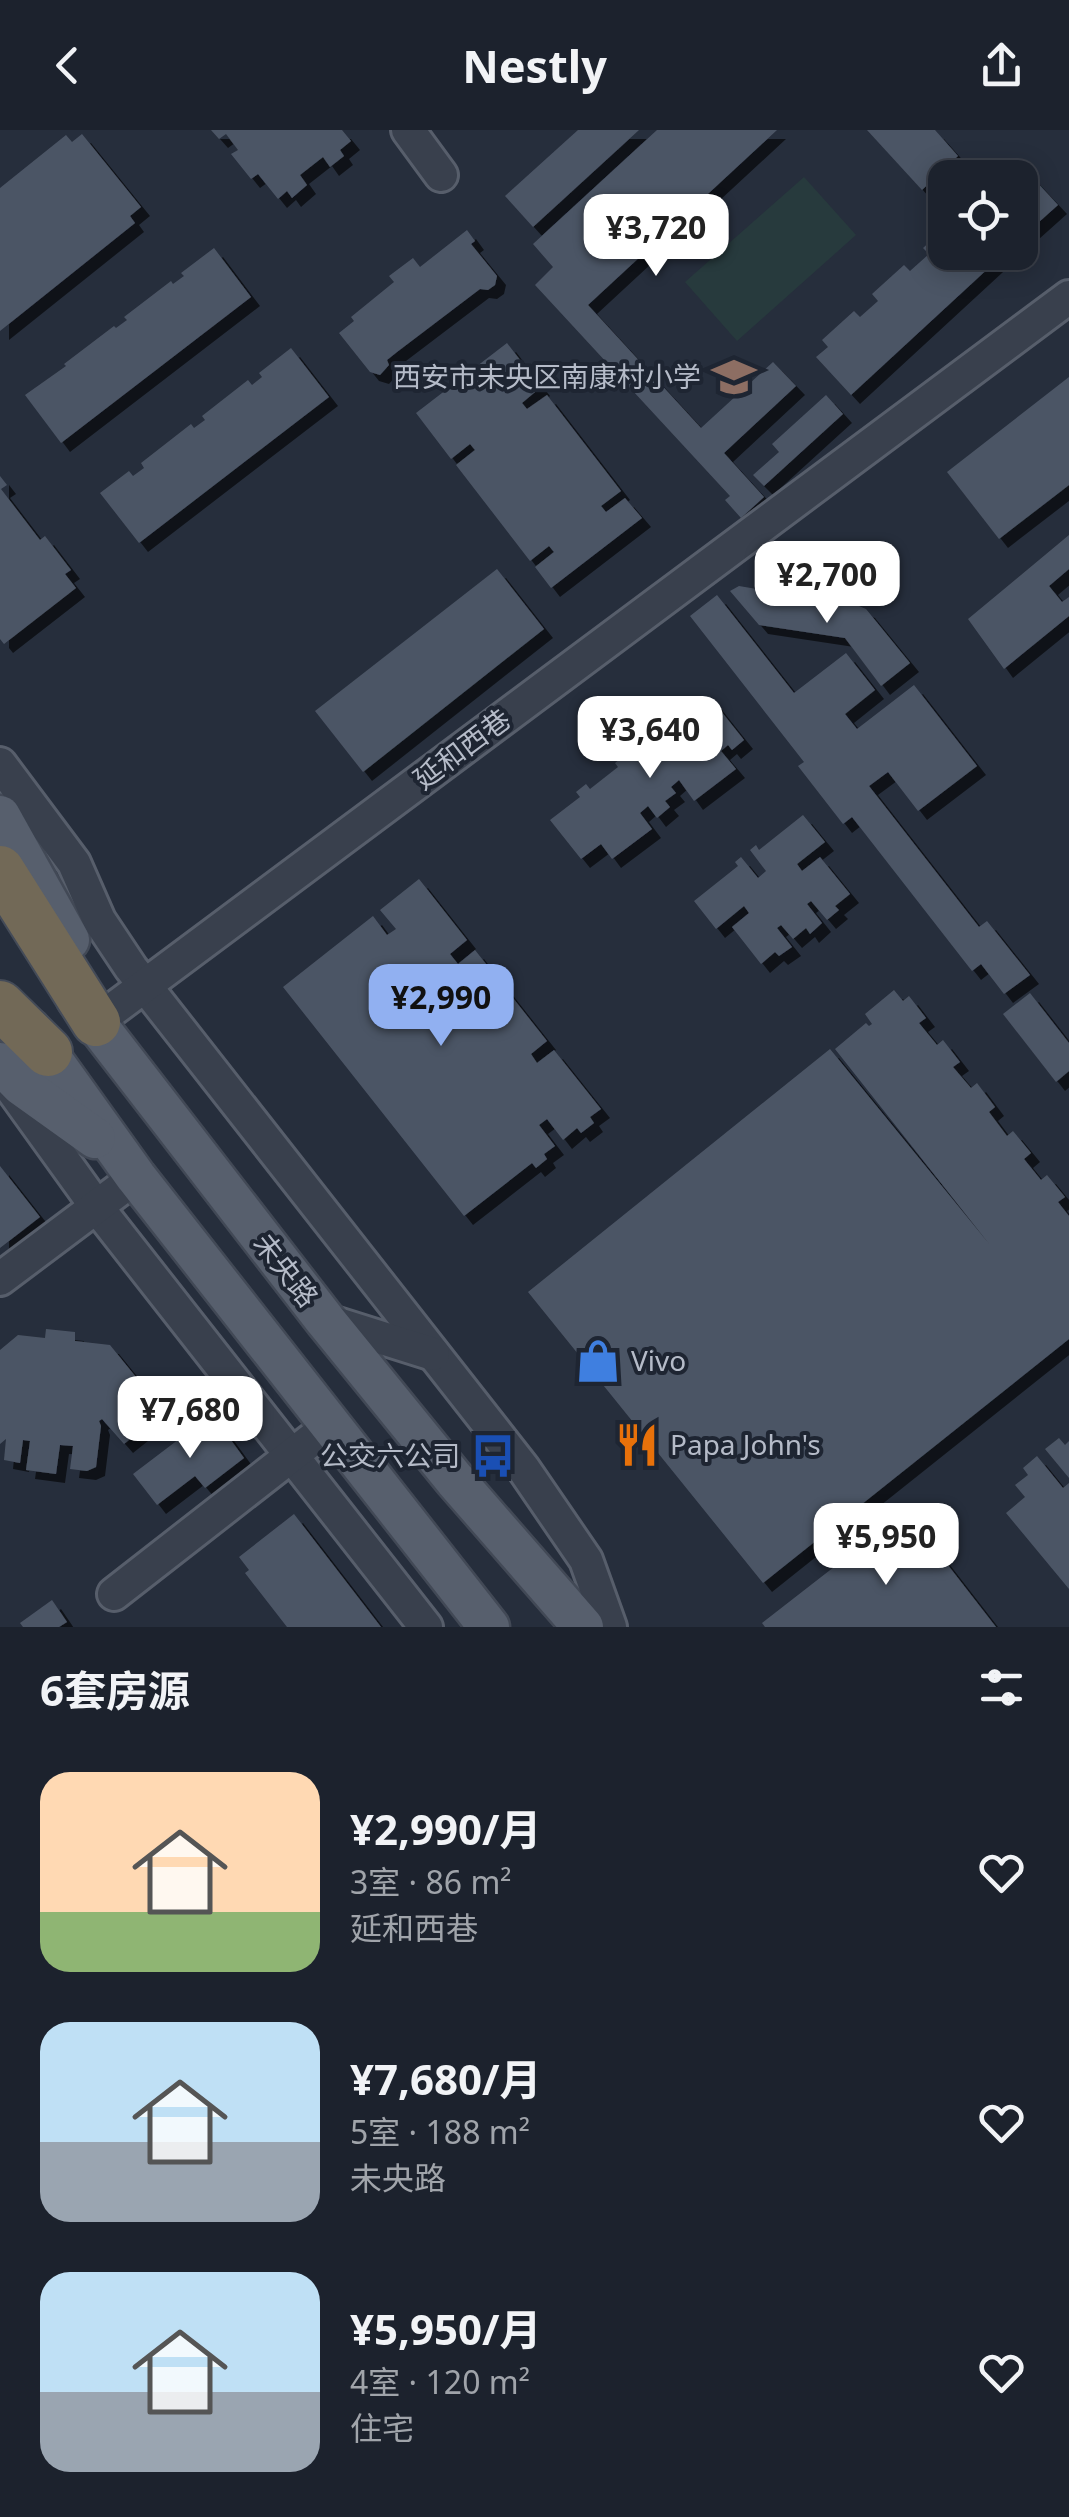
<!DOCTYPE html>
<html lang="zh">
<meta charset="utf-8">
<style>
:root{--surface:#1c222d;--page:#252a35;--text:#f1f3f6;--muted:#a0a4aa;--line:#3a3f49;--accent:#91b0f1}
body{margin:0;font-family:"Noto Sans","Noto Sans SC",sans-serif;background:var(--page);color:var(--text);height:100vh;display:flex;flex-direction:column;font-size:38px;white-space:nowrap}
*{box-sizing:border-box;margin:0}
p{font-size:32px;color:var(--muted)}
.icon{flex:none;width:55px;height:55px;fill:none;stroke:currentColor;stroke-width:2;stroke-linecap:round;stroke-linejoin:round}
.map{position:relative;height:1497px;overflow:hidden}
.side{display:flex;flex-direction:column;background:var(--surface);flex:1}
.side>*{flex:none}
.tools{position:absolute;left:928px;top:30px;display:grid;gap:20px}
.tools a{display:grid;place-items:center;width:110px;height:110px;border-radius:20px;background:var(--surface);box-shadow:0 5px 25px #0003,0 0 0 2px var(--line);font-size:50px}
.price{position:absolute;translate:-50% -85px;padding:0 22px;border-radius:20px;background:#fff;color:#222;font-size:32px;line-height:65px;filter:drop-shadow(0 2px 5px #0008)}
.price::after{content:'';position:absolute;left:50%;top:60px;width:30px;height:22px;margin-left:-15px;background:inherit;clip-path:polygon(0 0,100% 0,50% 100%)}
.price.current{background:var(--accent);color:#111}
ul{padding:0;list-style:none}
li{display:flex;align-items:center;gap:30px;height:250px;padding:0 40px}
li span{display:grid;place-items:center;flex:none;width:280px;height:200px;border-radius:30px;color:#555}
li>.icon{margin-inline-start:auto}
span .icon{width:120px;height:120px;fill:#fffc;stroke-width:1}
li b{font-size:42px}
h2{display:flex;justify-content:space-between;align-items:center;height:120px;padding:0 40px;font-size:42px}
header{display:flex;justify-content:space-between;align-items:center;height:130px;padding:0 40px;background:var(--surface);font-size:45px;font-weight:700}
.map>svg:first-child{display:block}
.green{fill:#273a3d}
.building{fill:#4c5565;filter:url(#shadow)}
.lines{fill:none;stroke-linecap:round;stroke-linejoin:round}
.minor-casing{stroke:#575e6b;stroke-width:38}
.major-casing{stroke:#424956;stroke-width:45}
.highway-casing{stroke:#444b58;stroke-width:52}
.minor{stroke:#39404d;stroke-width:32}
.major{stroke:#575f6d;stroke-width:40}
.highway{stroke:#726957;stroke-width:48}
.labels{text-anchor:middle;stroke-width:8;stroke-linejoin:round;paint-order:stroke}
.poi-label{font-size:28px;fill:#b5bbc8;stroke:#1e2532;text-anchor:end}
.street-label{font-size:28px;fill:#b5bbc8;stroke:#1e2532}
</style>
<header><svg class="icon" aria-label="back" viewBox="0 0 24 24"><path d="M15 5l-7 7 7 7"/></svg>Nestly<svg class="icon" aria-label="share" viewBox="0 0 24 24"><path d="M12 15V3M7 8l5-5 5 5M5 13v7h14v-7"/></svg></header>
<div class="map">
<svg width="1069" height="1497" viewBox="0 0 1069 1497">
<defs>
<filter id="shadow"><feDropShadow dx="9" dy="9" stdDeviation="0" flood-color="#0009"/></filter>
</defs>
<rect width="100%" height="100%" fill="#262e3c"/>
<polygon class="green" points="804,47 856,105 737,211 685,152"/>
<g class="building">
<polygon points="211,0 342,0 351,11 340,20 344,26 330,37 323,27 300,45 307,55 292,68 287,61 278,69 258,44 251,49 231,24 238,20 226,4 219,9"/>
<polygon points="578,0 639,0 533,97 505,66"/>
<polygon points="657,0 777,0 588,175 701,298 773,232 796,256 724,323 764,367 741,388 725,370 730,366 535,155 553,137 533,114"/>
<polygon points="867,0 935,0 958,26 922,60"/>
<polygon points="82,4 141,77 130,86 135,93 0,201 0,58 66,5 72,12"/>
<polygon points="1022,36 1058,75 1020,109 1020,48 1010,48"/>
<polygon points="945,98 945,122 1006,122 851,265 816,227 828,217 822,210 854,181 860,187 878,171 872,164 904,135 910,141 929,124 923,118"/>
<polygon points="467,100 475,111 471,114 497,146 495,155 488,160 480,159 397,222 387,230 389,235 380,245 370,242 339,203 354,191 351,187 394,152 389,146 413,128 420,137"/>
<polygon points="214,118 251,167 61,313 25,265 66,236 64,234 114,196 116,198 127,190 124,187 171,151 173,154 184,146 181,143"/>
<polygon points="507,213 541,257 522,273 527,279 547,265 621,361 601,376 606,382 625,368 642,388 551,458 535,437 554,422 549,416 530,431 456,335 475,320 470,314 451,329 416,283"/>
<polygon points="291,218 329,267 139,413 100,363 129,341 133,346 144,338 141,333 191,294 194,298 205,290 202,286 248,250 252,255 262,247 259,243"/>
<polygon points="1069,247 1069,355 999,409 947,342"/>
<polygon points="826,265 843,284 764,356 753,345 779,322 772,314"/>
<polygon points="0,346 7,355 1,359 40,410 45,406 71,440 65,444 76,458 4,514 0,509"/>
<polygon points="1069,405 1069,439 1049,456 1062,472 1069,467 1069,486 1004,539 968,489"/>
<polygon points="497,439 544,499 363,642 315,581"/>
<polygon points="739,456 859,476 866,479 910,533 881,556 845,508 759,495 730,461"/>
<polygon points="717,465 794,563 846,523 875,560 845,584 857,599 914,555 977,636 918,681 888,642 869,656 979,797 987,791 1030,845 1004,864 981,834 972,841 852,687 843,694 798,636 804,632 690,486"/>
<polygon points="709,566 744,610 732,620 728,615 721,621 736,639 694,671 679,650 671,657 676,663 665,671 670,677 657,688 648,676 640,683 652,699 612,729 601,714 581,729 550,690 580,667 576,662 586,654 590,659 618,637 615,633 638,615 641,619 670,597 665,590 675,582 680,588"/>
<polygon points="803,685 825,712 797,734 802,741 820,727 850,764 835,776 839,780 827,790 811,771 807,774 822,793 810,804 806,798 793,809 781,795 777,798 792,817 779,826 775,822 761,834 732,797 749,783 744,776 716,799 694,771 738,736 735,732 741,727 758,748 766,741 750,720 756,715 759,720"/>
<polygon points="419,749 467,810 450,824 458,834 475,820 547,911 531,924 537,933 554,920 601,979 590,987 594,993 581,1003 577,998 563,1010 547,989 539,995 555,1016 544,1024 547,1029 536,1038 532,1033 464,1086 283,857 373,786 387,805 396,799 380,780"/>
<polygon points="894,860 903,871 909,866 926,888 919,893 937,915 943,910 960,932 953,937 971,958 977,953 995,977 989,982 1007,1006 1013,1001 1031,1023 1024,1029 1041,1050 1047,1045 1065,1067 1058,1072 1069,1086 1069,1209 763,1453 528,1162 830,919 990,1115 835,919 866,893 869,896 872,894 865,884"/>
<polygon points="1030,863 1069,913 1069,941 1056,952 1003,884"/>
<polygon points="0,1036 40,1087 0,1118"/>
<polygon points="46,1199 75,1202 75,1211 110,1215 157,1273 151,1278 159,1286 124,1314 102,1289 99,1291 101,1296 96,1337 87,1341 70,1339 73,1316 60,1315 56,1344 26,1340 30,1311 23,1310 20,1333 4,1330 6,1309 0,1314 0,1220 18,1205 45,1208"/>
<polygon points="212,1284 244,1328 205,1358 195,1346 157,1375 133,1344"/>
<polygon points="1059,1308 1065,1315 1069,1311 1069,1348 1045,1319"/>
<polygon points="1037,1326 1063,1358 1069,1353 1069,1459 1006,1383 1025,1367 1015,1355 1028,1345 1023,1338"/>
<polygon points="906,1381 996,1497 765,1497 762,1493"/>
<polygon points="294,1384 381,1497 287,1497 245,1443 249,1440 239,1427"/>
<polygon points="52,1470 67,1492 59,1497 23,1497 20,1493"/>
</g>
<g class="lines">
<g class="minor-casing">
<g id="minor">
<polyline points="408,0 441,45"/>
<polyline points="0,634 74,733 99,790 131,838 523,1338 586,1430 610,1497"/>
<polyline points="96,892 1069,167"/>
<polyline points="9,955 96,1076 426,1497"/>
<polyline points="0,1149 136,1047"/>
<polyline points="325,1190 433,1224"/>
<polyline points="114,1464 332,1294"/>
</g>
</g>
<g class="major-casing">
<g id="major">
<polyline points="0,686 69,810"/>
<polyline points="77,869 325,1190 455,1350 583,1497"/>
<polyline points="30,899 136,1047 489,1497"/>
<polyline points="0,933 21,955 95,1008"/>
</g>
</g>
<g class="highway-casing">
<g id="highway">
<polyline points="0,740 96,892"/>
<polyline points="0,875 48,922"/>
</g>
</g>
<use href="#minor" class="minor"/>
<use href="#major" class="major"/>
<use href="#highway" class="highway"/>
</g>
<defs>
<g id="school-bare" transform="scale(3.45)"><path d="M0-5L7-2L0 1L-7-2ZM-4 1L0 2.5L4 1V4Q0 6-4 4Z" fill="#8d6e63" stroke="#1e2532" stroke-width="2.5" paint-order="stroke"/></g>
<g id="shop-bare" transform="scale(3.45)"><path d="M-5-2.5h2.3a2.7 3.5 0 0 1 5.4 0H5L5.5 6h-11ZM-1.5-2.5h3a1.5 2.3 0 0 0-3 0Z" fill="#3f7fe0" stroke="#1e2532" stroke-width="2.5" paint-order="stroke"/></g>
<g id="restaurant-bare" transform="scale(3.45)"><path d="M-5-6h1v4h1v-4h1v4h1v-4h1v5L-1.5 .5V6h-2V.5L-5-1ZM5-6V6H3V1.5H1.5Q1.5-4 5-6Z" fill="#e8710a" stroke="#1e2532" stroke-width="2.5" paint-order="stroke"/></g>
<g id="bus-bare" transform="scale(3.45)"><path d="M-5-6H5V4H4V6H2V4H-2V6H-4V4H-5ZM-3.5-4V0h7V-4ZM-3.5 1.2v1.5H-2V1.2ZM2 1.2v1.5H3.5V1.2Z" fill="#1a4fb4" stroke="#1e2532" stroke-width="2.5" paint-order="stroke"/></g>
</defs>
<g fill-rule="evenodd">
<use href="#school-bare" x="734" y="247"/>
<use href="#shop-bare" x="598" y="1231"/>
<use href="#restaurant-bare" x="637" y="1315"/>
<use href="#bus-bare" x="493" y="1326"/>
</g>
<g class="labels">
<g class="poi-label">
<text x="701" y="257">西安市未央区南康村小学</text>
<text x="631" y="1241" text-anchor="start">Vivo</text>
<text x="670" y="1325" text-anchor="start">Papa John's</text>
<text x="460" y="1336">公交六公司</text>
</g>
<g class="street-label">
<text transform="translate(462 619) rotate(-37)" y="10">延和西巷</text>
<text transform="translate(286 1140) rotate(52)" y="10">未央路</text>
</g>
</g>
</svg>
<div class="tools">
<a><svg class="icon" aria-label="locate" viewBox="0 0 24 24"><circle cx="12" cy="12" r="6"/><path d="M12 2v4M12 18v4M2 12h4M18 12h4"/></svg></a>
</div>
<b class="price" style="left:656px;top:149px">¥3,720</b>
<b class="price" style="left:827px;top:496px">¥2,700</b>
<b class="price" style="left:650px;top:651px">¥3,640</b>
<b class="price current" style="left:441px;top:919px">¥2,990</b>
<b class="price" style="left:190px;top:1331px">¥7,680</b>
<b class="price" style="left:886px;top:1458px">¥5,950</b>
</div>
<section class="side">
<h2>6套房源<svg class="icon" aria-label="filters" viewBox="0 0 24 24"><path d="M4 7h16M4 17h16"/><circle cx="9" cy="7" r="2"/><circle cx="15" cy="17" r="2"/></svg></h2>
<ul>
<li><span style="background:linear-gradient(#ffd9b3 70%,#8fb573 0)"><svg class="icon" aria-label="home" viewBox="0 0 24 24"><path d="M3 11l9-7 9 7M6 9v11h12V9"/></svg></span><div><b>¥2,990/月</b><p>3室 · 86 m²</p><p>延和西巷</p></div><svg class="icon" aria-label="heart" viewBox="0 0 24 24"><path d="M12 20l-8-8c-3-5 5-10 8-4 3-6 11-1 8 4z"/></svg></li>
<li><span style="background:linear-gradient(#bfe0f5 60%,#9aa5b1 0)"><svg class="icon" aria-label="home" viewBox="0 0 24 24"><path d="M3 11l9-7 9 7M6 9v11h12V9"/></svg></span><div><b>¥7,680/月</b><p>5室 · 188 m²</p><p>未央路</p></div><svg class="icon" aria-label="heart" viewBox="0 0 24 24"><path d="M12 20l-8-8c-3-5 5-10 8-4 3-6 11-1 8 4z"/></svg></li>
<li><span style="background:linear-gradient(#bfe0f5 60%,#9aa5b1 0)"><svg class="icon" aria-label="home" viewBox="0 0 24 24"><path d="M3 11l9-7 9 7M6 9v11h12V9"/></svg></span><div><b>¥5,950/月</b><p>4室 · 120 m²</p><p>住宅</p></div><svg class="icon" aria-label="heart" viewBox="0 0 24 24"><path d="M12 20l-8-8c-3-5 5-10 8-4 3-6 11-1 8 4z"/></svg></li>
</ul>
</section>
